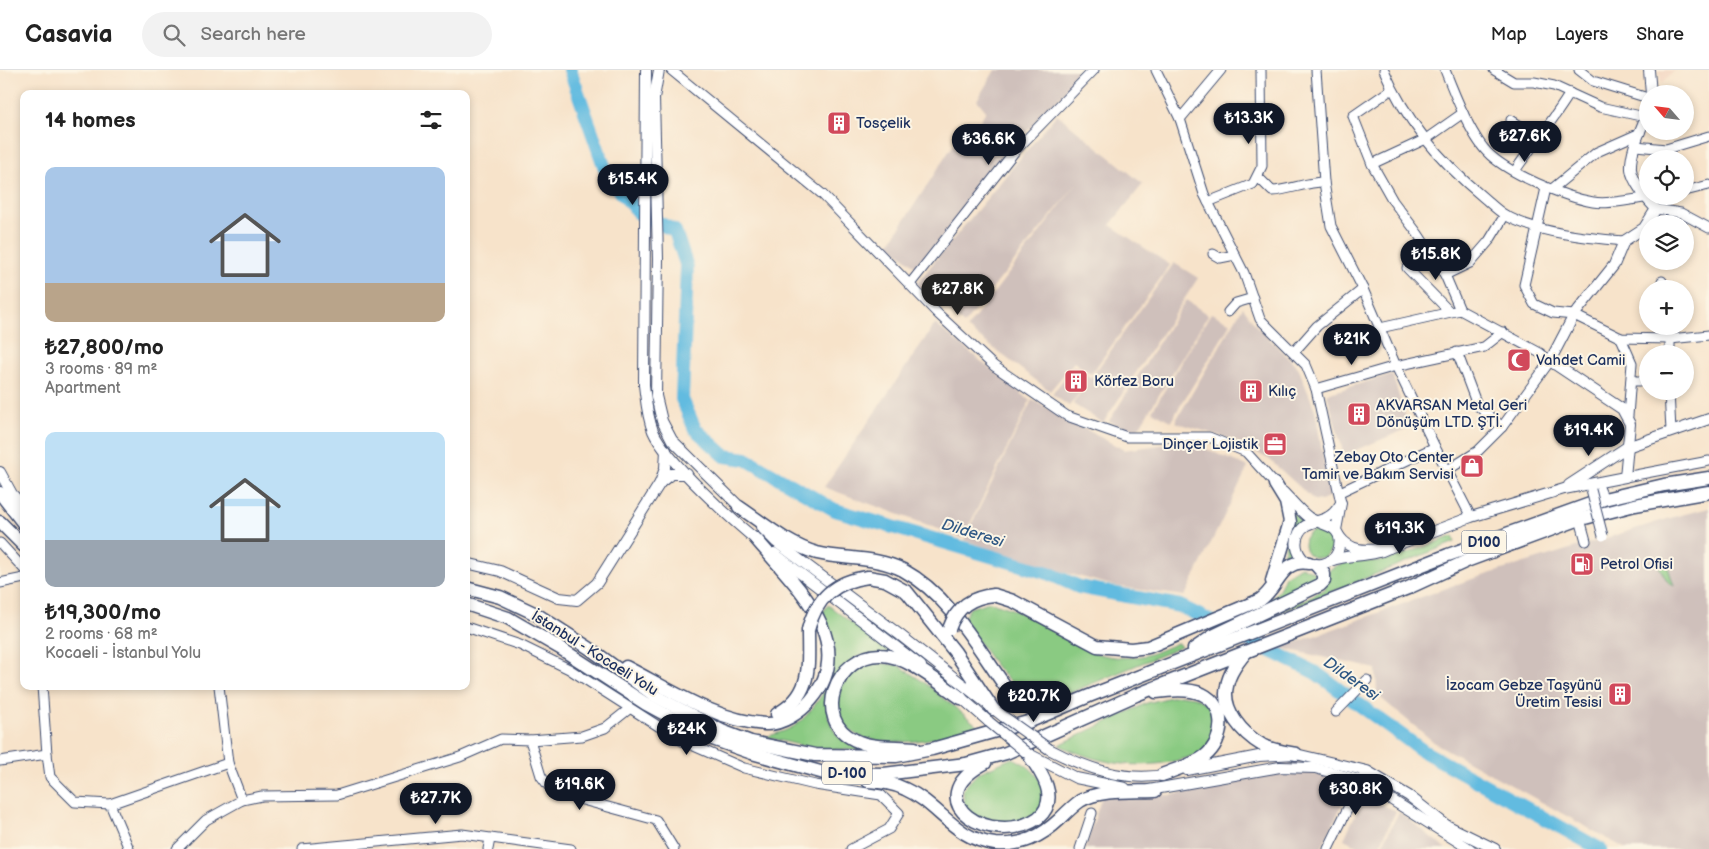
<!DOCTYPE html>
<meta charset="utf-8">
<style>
:root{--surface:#fff;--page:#f2f2f2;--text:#222;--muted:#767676;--line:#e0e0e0;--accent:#111827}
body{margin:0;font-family:"Balsamiq Sans",sans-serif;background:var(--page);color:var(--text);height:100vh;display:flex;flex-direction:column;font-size:19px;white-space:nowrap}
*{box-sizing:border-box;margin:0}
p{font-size:16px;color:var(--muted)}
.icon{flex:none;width:28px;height:28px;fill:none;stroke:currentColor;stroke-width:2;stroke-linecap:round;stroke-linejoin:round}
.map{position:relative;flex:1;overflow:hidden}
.details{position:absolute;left:20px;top:20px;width:450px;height:600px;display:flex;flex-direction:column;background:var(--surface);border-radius:10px;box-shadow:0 2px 8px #0003}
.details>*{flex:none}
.needle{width:32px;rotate:298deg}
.controls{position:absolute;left:1639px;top:15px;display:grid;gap:10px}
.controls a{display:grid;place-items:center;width:55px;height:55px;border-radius:50%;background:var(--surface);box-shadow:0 2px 8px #0003;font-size:25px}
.price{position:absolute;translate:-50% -42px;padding:0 11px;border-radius:18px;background:var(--accent);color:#fff;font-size:16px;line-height:32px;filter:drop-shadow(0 1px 2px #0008)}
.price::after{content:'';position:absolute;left:50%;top:30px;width:15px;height:11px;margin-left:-8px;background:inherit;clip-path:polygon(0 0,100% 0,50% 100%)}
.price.selected{background:#222;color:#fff}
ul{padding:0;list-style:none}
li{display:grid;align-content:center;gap:10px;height:265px;padding:0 25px}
li span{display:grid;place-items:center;height:155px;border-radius:10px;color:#555}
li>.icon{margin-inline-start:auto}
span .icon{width:90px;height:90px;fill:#fffc;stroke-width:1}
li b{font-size:21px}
h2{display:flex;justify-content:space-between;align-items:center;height:60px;padding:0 25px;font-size:21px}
header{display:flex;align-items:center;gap:30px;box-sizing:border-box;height:70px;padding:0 25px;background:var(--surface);border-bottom:1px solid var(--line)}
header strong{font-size:24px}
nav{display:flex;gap:28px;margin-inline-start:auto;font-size:18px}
.search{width:350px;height:45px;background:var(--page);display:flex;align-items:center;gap:12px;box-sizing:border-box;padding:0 18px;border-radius:28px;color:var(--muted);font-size:19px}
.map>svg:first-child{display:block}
.built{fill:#f3d4bf}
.industrial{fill:#cfc0bb}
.green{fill:#8aca82;stroke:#527c70}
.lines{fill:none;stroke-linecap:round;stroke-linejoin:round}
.river{stroke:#62bbe0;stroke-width:14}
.minor-casing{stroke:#3c4a6e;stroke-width:11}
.major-casing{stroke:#3c4a6e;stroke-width:12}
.highway-casing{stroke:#3c4a6e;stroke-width:15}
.minor{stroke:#fff;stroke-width:9}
.major{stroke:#fff;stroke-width:10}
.highway{stroke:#fff;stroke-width:12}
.minor-bridge-casing{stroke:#3c4a6e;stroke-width:11;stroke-linecap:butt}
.major-bridge-casing{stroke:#3c4a6e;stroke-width:12;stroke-linecap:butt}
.highway-bridge-casing{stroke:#3c4a6e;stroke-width:15;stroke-linecap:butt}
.minor-bridge{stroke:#fff;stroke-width:9}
.major-bridge{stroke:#fff;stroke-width:10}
.highway-bridge{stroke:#fff;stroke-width:12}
.labels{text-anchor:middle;stroke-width:4;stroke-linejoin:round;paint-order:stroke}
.shield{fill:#fcf5e5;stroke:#5e6a86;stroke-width:1}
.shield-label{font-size:14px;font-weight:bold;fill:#1b2f5e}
.poi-label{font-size:15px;fill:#1b2f5e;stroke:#fcf5e5;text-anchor:start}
.street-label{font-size:15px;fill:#1b2f5e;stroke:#fcf5e5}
.water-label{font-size:16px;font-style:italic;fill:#305985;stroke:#fcf5e5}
</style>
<header>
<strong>Casavia</strong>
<div class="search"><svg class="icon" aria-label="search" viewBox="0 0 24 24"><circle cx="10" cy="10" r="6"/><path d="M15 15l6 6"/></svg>Search here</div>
<nav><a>Map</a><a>Layers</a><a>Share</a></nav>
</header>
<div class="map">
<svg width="1709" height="779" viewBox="0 0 1709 779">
<rect width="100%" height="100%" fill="#fcf5e5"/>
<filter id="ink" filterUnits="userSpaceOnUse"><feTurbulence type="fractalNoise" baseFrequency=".02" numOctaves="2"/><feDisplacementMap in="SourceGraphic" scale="10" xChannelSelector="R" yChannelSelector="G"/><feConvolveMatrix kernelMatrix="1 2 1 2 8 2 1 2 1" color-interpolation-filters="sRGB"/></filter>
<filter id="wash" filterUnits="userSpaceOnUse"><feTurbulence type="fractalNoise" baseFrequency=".0096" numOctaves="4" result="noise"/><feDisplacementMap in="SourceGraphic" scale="20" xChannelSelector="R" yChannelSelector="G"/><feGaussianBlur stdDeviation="1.12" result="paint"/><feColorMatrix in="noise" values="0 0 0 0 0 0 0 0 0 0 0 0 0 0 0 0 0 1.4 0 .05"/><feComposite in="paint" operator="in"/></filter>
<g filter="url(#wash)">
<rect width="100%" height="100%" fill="#f7e3ca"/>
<polygon class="built" points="1660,0 1675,0 1661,14"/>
<g class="industrial">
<polygon points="995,0 1085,0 1015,74 917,198 889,174 957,69 966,73 986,41 977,30"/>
<polygon points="1057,44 1143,114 1110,155 1170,195 1091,304 1074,292 1050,321 967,258 1079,111 964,254 916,214"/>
<polygon points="1174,193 1198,208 1103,353 1073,334 1085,316 1069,336 1052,324 1074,296 1091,308"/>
<polygon points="1186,230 1208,245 1135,364 1109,351"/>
<polygon points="1243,237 1257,257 1298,297 1315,340 1330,426 1322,431 1314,430 1270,390 1234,370 1175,352"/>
<polygon points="1211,243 1231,253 1171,351 1152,341"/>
<polygon points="935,254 1030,331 963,468 824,417"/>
<polygon points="1392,304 1409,358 1344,385 1327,324"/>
<polygon points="1032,330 1124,380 1175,373 1199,376 1248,397 1185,526 1115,516 1044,497 964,470"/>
<polygon points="1709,438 1709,779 1626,779 1435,673 1377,625 1376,599 1281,578 1466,511 1677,446"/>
<polygon points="1287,700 1341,709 1347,724 1321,779 1085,779 1102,726 1173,725 1243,705"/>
<polygon points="1364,726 1396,741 1378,779 1364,779 1344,769"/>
<polygon points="1399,742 1446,779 1380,779"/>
</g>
<g class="green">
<polygon points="1293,443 1301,451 1291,469 1294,487 1281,495"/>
<circle cx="1318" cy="474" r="14"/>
<path d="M1453,466L1455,472L1274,545L1325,519L1329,500C1350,486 1364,495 1386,490C1409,484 1431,474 1453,466Z"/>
<polygon points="1666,491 1674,516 1667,511 1657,493"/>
<polygon points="1301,496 1314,502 1317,509 1314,515 1250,542 1271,529 1279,520 1285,506"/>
<path d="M989,532C1045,543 1080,598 1142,586C1154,584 1167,577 1178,573L1181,577L1067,624C1014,641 989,584 963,549L970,538Z"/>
<path d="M828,535L890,582L856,587L828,647L837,666L861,681L807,677L766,667C774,664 783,662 791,658C800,653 808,644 814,636C836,608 842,574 822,543Z"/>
<path d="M868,592L898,595L925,613L978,656C942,668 906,677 869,669C823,659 832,608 868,592Z"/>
<path d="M1179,625L1194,627L1212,636L1218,657L1204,682C1153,702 1108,698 1059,675L1147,633Z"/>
<path d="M1012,688C1029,694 1046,710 1045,730C1044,735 1040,741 1037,745L1001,758L965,743L963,719L978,703Z"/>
</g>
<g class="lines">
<polyline class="river" points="570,0 608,107 639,143 675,161 687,197 682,329 695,359 725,386 746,389 835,440 1048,503 1079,517 1180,536 1316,603 1423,681 1600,779"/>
</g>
</g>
<g filter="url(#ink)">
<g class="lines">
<g class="minor-casing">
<g id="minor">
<polyline points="671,0 822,124 938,244 994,296 1067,346 1127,367 1209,367 1246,382 1275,414"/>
<polyline points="1156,0 1180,49 1204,124 1244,203 1260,249 1306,295 1316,319 1341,433"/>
<polyline points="1316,0 1324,112 1331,156 1363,219 1396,296 1435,377 1471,447"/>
<path d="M1384,0C1405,50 1443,94 1484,128C1491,134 1498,141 1505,145C1536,163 1589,168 1624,171"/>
<path d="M1445,0C1454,23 1470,64 1487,82C1507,103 1564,127 1593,132C1608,135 1638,129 1654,126"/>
<polyline points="1494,0 1514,12 1534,12 1554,16 1600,37 1645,47"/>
<polyline points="1579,0 1593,11 1648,28"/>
<polyline points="1392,19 1353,46 1372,94 1393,131 1418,164 1445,205 1460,240 1540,283 1550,291 1502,357 1478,381 1446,401"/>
<polyline points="1180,49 1221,0"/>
<polyline points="1511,50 1539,68"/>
<polyline points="1636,76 1666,79 1709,66"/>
<polyline points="1372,94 1426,69 1463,43"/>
<path d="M1515,101C1533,74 1553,51 1570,23"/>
<path d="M1258,107L1272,121C1290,120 1306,112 1324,112"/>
<polyline points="1546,118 1524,215 1534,234 1553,243 1574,245 1621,268 1670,269 1709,265"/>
<polyline points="1552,119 1597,82 1640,63"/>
<polyline points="1685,121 1709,115"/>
<polyline points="1208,132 1253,114 1262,96 1261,0"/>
<polyline points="1656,139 1681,143 1709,158"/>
<polyline points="1213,184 1220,188 1235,185"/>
<polyline points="1407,198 1449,241"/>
<polyline points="1445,205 1470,193 1489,171 1505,145"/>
<polyline points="1662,211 1663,219"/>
<polyline points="910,214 1015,81 1094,0"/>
<polyline points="1228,242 1236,233 1253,228"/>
<polyline points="1380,258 1460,240"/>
<polyline points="1621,268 1632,293 1628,346"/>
<polyline points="1294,282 1317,256 1363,219"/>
<polyline points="1457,282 1477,335 1502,357"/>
<polyline points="1670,284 1670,256"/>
<polyline points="1631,311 1648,311"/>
<polyline points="1316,319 1396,296 1484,277 1503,262"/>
<polyline points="1669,321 1671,361"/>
<polyline points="1625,407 1709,391"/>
<polyline points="1597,413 1604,429"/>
<polyline points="1340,422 1435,377"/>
<polyline points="1580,449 1586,471"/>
<polyline points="0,473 24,499"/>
<polyline points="0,513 24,508"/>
<polyline points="466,557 520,575 569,599 680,670 744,698 815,715 881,725 899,743 889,759 851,779"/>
<polyline points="42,616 47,684"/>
<polyline points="219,616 228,693 242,730"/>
<polyline points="1336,642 1367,610"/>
<polyline points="530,670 541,706 553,722 656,750 674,779"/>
<polyline points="0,691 47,684 50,707 75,732 110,734 129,779"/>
<polyline points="110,734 228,693"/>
<polyline points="177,779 206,750 242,730 262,726 337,725 460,687 501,669 530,670 582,666 605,658 629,639"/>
<polyline points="302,779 462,764 571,779"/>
<polyline points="488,779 490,769"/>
<polyline points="1080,779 1092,743"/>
<polyline points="1328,779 1364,705"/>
</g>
</g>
<g class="major-casing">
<g id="major">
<path d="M646,0L644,315C646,330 647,346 653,361C666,391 733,451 760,473"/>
<polyline points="659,0 654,28 658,189 656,326 662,351 672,370 745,442"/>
<polyline points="1649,0 1651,24"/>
<polyline points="666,380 665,398 660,413 671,404 687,404"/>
<polyline points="0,402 12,424 24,437"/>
<polyline points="1569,415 1627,377 1709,349"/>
<path d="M1283,422C1291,430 1299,440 1308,447C1321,456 1344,454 1339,477C1338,484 1334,489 1328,492C1322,495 1315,495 1309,493C1298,488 1293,474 1299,463C1305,451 1318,453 1328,447C1334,444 1338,438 1341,433L1336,460"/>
<polyline points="761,457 776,472 900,565 1004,647"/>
<path d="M1389,478L1471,447L1564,419L1625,407L1630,354L1622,339L1550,291L1574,245L1614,195L1624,171L1644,158L1656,139C1648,131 1632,111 1631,99C1630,80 1642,58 1648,41"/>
<polyline points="774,483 921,596"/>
<path d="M1330,491C1350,483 1370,488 1389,478C1369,480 1352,484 1339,466"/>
<polyline points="466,493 500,501 559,528 577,530 597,513 660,413"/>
<polyline points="956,623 989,652"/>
<path d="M1049,679C1085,698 1126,713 1168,704"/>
<polyline points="1029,684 1076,708 1125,718"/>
<polyline points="1187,700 1259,686 1296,684 1367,701 1409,726 1446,755 1495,779"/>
<polyline points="1149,720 1280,697 1315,698 1360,710 1470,779"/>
</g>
</g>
<g class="highway-casing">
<g id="highway">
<polyline points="0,423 24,454"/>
<path d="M739,437C763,453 788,475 817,483C845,490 876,486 903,500C949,525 976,575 1005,616C1022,630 1043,635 1064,631"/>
<polyline points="0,452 24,476"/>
<polyline points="868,507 885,510 907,522 955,582 993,639"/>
<polyline points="1272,511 1290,452 1286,432 1275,414"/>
<polyline points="466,518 500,527 536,544 589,578 655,626 722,661 751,672 815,685 896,686 932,679 1028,652 1089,626 1448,485 1604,429 1664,415 1709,408"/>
<path d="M994,525L1013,531L1097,576L1131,579L1148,577L1260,530C1279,517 1281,488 1309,493"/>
<polyline points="466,534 508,548 560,578 646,634 707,667 752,683 824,703 884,704 966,694 1006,683 1136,625 1408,518 1469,490 1577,450 1635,435 1709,422"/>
<polyline points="1194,579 1213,566 1320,515 1324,511 1324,504 1316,495"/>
<path d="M1246,582C1238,592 1229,603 1227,616C1221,640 1243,664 1262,675C1272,680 1285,682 1296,684"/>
<path d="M626,597C669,619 716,651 765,654C782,655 801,642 811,630C861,572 792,512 756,469"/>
<path d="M1156,622C1170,620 1188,618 1202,624C1227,636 1225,670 1205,686C1194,695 1175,699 1162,705"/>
<path d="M777,644C813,624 808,596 808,560"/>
<path d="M915,678C895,676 873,679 855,670C811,650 836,584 881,585C906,585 940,614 961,628"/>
<path d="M985,693C914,731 993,779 1038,748C1061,729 1041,702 1028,684"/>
<path d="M868,711C881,712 893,713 905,719C939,734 954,769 995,774C1022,776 1041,767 1060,749C1066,743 1073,736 1080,731C1101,719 1132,722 1155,721"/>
</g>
</g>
<use href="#minor" class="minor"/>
<use href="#major" class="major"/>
<use href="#highway" class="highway"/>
<g class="minor-bridge-casing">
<polyline id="minor-bridge" points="1591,420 1603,466"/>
</g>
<g class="major-bridge-casing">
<g id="major-bridge">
<polyline points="1004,647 1049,679"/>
<polyline points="989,652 1028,684"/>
</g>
</g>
<g class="highway-bridge-casing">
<g id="highway-bridge">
<path d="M949,559C957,536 972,527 994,525"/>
<path d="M808,560C816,528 835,511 868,507"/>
</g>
</g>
<use href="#minor-bridge" class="minor-bridge"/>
<use href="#major-bridge" class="major-bridge"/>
<use href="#highway-bridge" class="highway-bridge"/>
</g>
</g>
<defs>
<g id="building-square" transform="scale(1.25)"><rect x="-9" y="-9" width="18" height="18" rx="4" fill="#d1495b" stroke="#fcf5e5"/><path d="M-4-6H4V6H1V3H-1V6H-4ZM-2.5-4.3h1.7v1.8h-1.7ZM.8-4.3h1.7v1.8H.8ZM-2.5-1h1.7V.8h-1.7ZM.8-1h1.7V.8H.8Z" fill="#fff"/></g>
<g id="mosque-square" transform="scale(1.25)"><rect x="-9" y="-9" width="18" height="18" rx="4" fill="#d1495b" stroke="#fcf5e5"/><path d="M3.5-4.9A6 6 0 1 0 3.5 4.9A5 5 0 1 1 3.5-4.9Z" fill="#fff"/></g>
<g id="office-square" transform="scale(1.25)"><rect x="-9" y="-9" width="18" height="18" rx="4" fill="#d1495b" stroke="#fcf5e5"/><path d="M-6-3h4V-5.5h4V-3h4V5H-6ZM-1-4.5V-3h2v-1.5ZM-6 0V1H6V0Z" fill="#fff"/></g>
<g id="shop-square" transform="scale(1.25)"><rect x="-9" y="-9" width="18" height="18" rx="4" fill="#d1495b" stroke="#fcf5e5"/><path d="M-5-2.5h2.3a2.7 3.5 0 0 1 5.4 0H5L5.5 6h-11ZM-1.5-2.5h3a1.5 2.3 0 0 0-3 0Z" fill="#fff"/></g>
<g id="fuel-square" transform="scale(1.25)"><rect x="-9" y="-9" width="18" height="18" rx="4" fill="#d1495b" stroke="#fcf5e5"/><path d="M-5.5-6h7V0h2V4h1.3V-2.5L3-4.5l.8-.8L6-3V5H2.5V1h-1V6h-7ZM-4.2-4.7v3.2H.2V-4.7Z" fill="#fff"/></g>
</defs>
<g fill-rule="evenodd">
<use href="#building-square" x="839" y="53"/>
<use href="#mosque-square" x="1519" y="290"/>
<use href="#building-square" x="1076" y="311"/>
<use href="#building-square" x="1251" y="321"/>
<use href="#building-square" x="1359" y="344"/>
<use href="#office-square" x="1275" y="374"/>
<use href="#shop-square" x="1472" y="396"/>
<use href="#fuel-square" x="1582" y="494"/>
<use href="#building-square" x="1620" y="624"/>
</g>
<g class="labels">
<g class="shield">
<rect x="1461.5" y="460.5" width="45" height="23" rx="4"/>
<rect x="822" y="691.5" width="50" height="23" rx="4"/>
</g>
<g class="shield-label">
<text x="1484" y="477">D100</text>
<text x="847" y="708">D-100</text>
</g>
<g class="poi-label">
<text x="856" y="58">Tosçelik</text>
<text x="1536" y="295">Vahdet Camii</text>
<text x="1094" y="316">Körfez Boru</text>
<text x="1268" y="326">Kılıç</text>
<text x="1376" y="340">AKVARSAN Metal Geri<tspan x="1376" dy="17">Dönüşüm LTD. ŞTİ.</tspan></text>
<text x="1258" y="379" text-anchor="end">Dinçer Lojistik</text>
<text x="1454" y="392" text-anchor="end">Zebay Oto Center<tspan x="1454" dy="17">Tamir ve Bakım Servisi</tspan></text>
<text x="1600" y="499">Petrol Ofisi</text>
<text x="1602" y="620" text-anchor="end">İzocam Gebze Taşyünü<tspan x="1602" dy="17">Üretim Tesisi</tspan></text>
</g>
<g class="street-label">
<text transform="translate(595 583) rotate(32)" y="5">İstanbul - Kocaeli Yolu</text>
</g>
<g class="water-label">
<text transform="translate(973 462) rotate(17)" y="6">Dilderesi</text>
<text transform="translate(1352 608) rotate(35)" y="6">Dilderesi</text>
</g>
</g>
</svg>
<div class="controls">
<a><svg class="needle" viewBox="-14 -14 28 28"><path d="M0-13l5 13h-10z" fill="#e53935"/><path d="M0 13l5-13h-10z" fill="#767676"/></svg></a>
<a><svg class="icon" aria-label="locate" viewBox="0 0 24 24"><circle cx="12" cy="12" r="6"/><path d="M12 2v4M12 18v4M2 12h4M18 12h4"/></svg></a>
<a><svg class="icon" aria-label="layers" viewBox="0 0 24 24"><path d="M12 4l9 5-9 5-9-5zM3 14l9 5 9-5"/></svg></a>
<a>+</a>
<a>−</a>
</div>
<b class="price" style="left:1249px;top:75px">₺13.3K</b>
<b class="price" style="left:1525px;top:93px">₺27.6K</b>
<b class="price" style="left:989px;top:96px">₺36.6K</b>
<b class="price" style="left:633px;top:136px">₺15.4K</b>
<b class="price" style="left:1436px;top:211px">₺15.8K</b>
<b class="price selected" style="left:958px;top:246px">₺27.8K</b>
<b class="price" style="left:1352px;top:296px">₺21K</b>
<b class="price" style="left:1589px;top:387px">₺19.4K</b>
<b class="price" style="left:1400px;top:485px">₺19.3K</b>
<b class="price" style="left:1034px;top:653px">₺20.7K</b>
<b class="price" style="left:687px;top:686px">₺24K</b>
<b class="price" style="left:580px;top:741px">₺19.6K</b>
<b class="price" style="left:1356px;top:746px">₺30.8K</b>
<b class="price" style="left:436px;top:755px">₺27.7K</b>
<section class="details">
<h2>14 homes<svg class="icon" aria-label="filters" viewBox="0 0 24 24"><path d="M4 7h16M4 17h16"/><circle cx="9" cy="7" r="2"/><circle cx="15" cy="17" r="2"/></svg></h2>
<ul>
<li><span style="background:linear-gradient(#a9c7e8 75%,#b9a48a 0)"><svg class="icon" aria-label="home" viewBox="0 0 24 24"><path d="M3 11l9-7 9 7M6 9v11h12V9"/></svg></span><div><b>₺27,800/mo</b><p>3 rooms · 89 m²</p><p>Apartment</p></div></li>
<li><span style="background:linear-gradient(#bfe0f5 70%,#9aa5b1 0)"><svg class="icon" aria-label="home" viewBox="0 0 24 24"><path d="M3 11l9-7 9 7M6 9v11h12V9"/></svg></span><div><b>₺19,300/mo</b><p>2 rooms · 68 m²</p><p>Kocaeli - İstanbul Yolu</p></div></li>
</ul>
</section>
</div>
